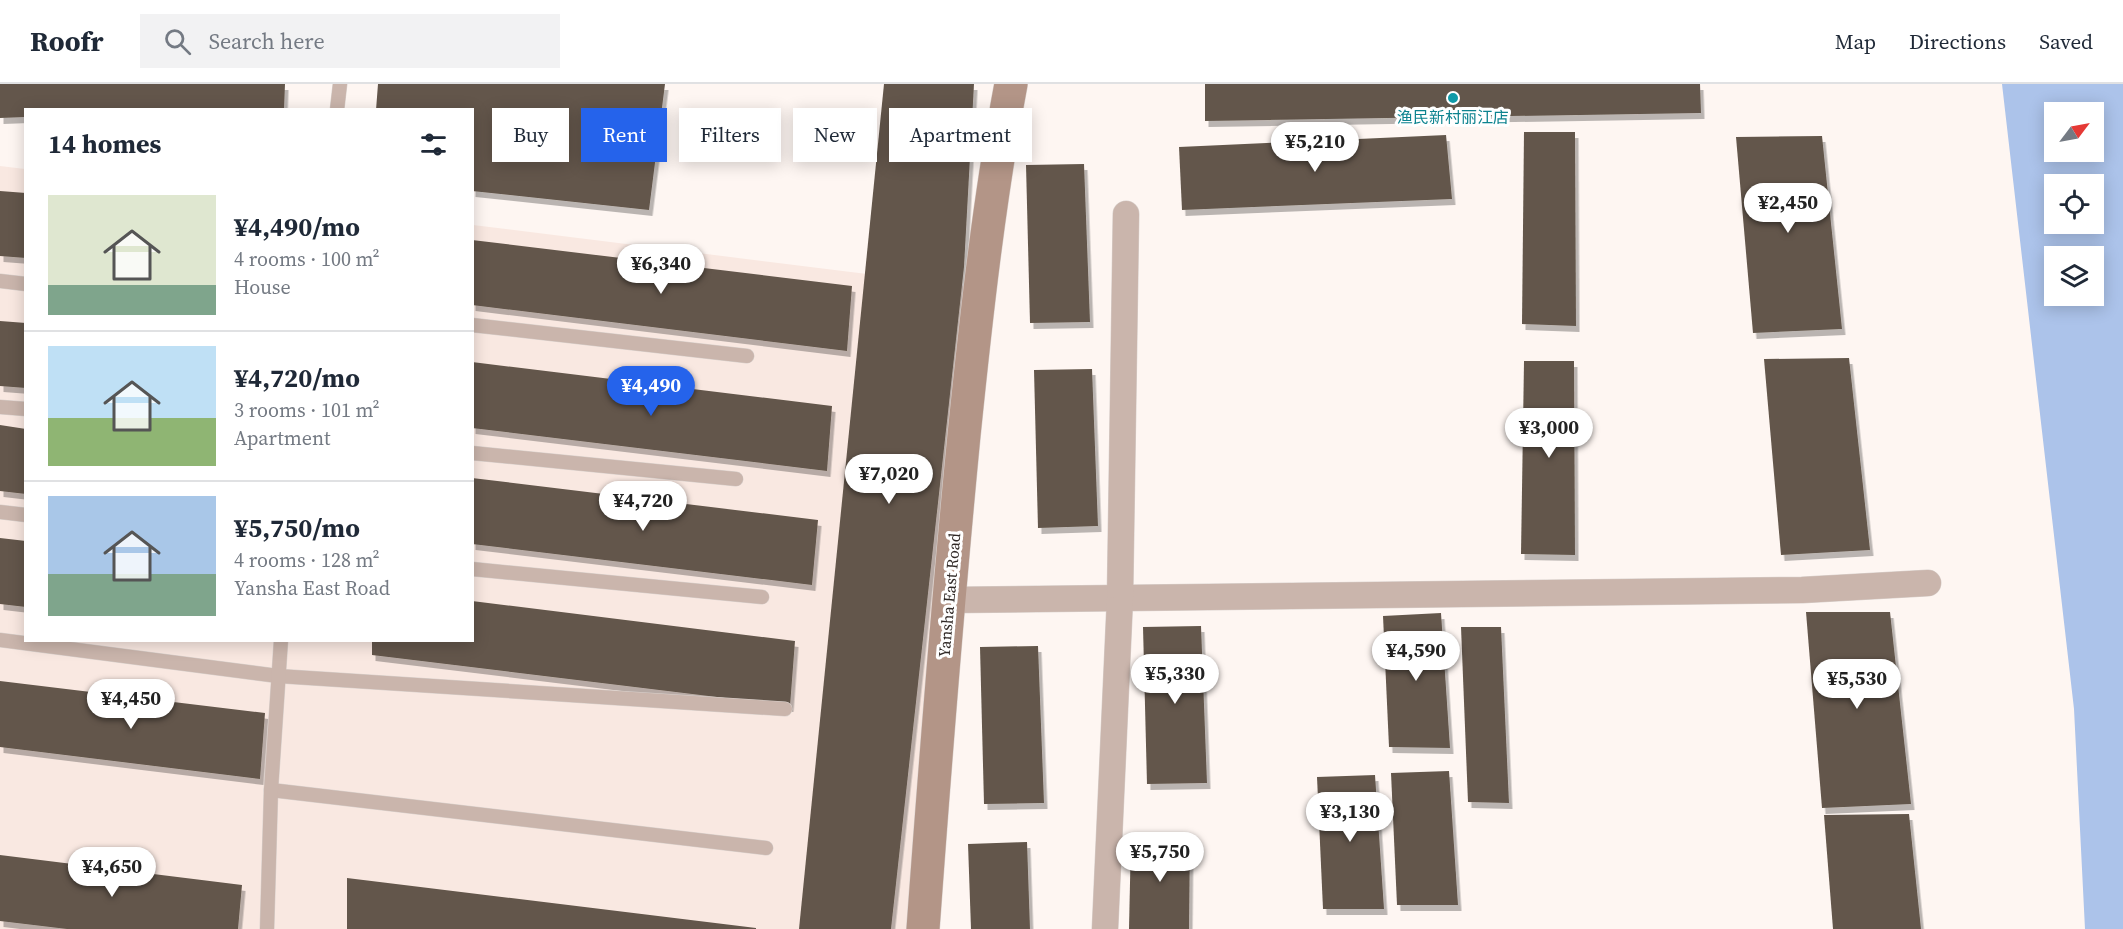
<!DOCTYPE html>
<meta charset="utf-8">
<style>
:root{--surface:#fff;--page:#f2f2f3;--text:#1f2937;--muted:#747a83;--line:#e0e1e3;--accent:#2563eb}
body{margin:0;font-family:"Source Serif 4","Noto Sans SC",serif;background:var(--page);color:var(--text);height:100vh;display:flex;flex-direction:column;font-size:22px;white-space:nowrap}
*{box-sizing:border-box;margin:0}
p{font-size:20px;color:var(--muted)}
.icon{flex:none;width:33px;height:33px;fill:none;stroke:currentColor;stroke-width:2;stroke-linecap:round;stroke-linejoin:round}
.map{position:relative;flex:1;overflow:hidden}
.sheet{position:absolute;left:24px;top:24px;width:450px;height:534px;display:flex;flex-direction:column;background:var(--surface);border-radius:0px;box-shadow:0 3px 15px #0003}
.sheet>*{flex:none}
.top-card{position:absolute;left:492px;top:24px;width:570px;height:54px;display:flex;gap:12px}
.needle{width:39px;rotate:58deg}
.fabs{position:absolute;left:2044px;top:18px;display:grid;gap:12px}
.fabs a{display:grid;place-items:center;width:60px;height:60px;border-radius:0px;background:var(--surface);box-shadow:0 3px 15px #0003;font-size:30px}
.price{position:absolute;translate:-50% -51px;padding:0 14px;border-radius:21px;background:#fff;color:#222;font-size:20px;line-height:39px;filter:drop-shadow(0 2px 3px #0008)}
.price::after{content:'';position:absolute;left:50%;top:36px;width:18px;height:14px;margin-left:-9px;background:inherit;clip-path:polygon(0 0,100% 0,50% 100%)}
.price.selected{background:var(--accent);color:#fff}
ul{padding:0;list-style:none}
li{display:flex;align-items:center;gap:18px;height:150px;padding:0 24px}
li+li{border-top:2px solid var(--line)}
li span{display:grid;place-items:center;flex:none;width:168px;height:120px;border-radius:0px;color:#555}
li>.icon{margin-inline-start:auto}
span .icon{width:72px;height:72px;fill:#fffc;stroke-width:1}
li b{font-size:26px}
h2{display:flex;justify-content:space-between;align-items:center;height:72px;padding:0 24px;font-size:26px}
.tag{padding:0 21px;border-radius:0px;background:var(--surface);box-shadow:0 3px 15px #0003;font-size:21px;line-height:54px}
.tag.selected{background:var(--accent);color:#fff}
header{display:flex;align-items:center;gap:36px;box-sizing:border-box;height:84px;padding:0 30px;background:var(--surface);border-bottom:2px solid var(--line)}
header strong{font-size:28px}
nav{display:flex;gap:33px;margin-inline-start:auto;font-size:21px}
.search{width:420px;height:54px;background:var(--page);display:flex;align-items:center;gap:15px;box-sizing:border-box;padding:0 21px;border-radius:0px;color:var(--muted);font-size:22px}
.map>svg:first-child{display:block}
.built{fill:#f9e8e1}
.water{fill:#acc3ea;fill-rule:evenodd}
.building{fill:#63574b;filter:url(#shadow)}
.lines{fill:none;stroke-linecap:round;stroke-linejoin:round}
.lane-casing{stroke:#d9d1cd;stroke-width:15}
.street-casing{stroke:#d9d1cd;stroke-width:27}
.secondary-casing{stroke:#d9d1cd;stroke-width:34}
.lane{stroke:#cab5ac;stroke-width:14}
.street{stroke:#cab5ac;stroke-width:26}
.secondary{stroke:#b39587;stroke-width:33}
.culture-dot{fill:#0f9aa8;stroke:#fff;stroke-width:2}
.labels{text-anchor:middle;stroke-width:6;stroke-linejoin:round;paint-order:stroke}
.culture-label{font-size:16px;fill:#0d838f;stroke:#fff}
.street-label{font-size:16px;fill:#302926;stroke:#fff}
</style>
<header>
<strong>Roofr</strong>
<div class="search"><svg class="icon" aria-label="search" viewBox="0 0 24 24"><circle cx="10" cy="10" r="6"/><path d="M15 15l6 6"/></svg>Search here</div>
<nav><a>Map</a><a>Directions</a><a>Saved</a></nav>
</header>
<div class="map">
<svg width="2123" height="845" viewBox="0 0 2123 845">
<defs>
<filter id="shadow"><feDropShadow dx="3.5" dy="6" stdDeviation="0" flood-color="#0004"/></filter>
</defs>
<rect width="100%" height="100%" fill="#fef6f2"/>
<polygon class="built" points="0,82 25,85 26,556 472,556 473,141 980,204 925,845 0,845"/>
<path class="water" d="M2002,0H2123V845H2085L2074,625ZM2055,28H2094V68H2055ZM2055,100H2094V140H2055ZM2055,172H2094V212H2055Z"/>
<g class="building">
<polygon points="0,0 285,0 284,26 26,26 26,33 0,34"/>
<polygon points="378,0 665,0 649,126 472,107 472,26 376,26"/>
<polygon points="884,0 974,0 964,183 891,845 799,845"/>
<polygon points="1205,0 1700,0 1701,29 1205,37"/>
<polygon points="1524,48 1575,48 1576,242 1522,240"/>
<polygon points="1446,51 1452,115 1182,126 1179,63"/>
<polygon points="1822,52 1842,245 1753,249 1736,53"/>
<polygon points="1084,80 1090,238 1030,239 1026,81"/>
<polygon points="0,107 26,109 26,174 0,172"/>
<polygon points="472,156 852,202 847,267 472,221"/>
<polygon points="0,237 26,239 26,304 0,302"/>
<polygon points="1849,274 1870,466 1781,471 1764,275"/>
<polygon points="1524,277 1574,277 1575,471 1521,470"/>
<polygon points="472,278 832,322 827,387 472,344"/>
<polygon points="1092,285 1098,442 1038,444 1034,286"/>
<polygon points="0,341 26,345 26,410 0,407"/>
<polygon points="472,394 818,436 812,501 472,460"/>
<polygon points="0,454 26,457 26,523 0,520"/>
<polygon points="472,517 795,557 790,622 372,571 372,556 472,556"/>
<polygon points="1806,528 1890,528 1911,720 1822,724"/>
<polygon points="1441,529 1450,664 1389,663 1383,532"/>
<polygon points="1201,542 1207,699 1147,700 1143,543"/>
<polygon points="1461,543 1501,543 1509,719 1468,718"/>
<polygon points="1038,562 1044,719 984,720 980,563"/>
<polygon points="0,597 265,629 260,695 0,663"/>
<polygon points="1449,687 1458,821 1397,821 1391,689"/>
<polygon points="1375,691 1384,825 1323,825 1317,693"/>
<polygon points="1909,730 1921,845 1833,845 1824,731"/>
<polygon points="1131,753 1190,754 1189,845 1129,845"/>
<polygon points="1027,758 1030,845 971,845 968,760"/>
<polygon points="0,771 242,801 238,845 67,845 0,837"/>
<polygon points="347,794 756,844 756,845 347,845"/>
</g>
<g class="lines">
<g class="lane-casing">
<g id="lane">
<polyline points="337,26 340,0"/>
<polyline points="0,197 26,200"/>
<polyline points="472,241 747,272"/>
<polyline points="0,323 26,325"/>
<polyline points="472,369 736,395"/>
<polyline points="0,428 26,431"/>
<polyline points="472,485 762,513"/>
<polyline points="0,556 278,592 785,625"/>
<polyline points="271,706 766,764"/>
<polyline points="267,845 271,706 281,556"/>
</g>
</g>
<g class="street-casing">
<g id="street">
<polyline points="948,516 1802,506 1928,499"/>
<polyline points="1105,845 1120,514 1126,130"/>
</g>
</g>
<g class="secondary-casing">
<path id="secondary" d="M923,845C935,680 948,516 964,351C976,234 989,116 1011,0"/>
</g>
<use href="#lane" class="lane"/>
<use href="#street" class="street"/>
<use href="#secondary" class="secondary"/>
</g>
<circle class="culture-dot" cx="1453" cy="14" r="6"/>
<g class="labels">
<g class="culture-label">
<text x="1453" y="39">渔民新村丽江店</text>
</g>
<g class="street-label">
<text transform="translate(949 511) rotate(-85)" y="6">Yansha East Road</text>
</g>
</g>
</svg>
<div class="fabs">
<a><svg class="needle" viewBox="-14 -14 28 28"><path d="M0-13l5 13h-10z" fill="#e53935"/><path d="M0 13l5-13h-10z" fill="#747a83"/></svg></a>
<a><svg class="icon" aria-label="locate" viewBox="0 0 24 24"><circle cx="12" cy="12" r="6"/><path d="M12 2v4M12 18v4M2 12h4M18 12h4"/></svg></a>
<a><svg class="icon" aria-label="layers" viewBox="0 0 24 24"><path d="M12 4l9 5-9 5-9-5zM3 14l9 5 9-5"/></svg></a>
</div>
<b class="price" style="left:1315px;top:89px">¥5,210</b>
<b class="price" style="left:1788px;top:150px">¥2,450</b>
<b class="price" style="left:661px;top:211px">¥6,340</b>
<b class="price selected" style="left:651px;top:333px">¥4,490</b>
<b class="price" style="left:1549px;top:375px">¥3,000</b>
<b class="price" style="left:889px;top:421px">¥7,020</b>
<b class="price" style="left:643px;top:448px">¥4,720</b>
<b class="price" style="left:1416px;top:598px">¥4,590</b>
<b class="price" style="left:1175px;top:621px">¥5,330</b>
<b class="price" style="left:1857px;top:626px">¥5,530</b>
<b class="price" style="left:131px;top:646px">¥4,450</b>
<b class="price" style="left:1350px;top:759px">¥3,130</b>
<b class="price" style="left:1160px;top:799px">¥5,750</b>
<b class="price" style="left:112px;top:814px">¥4,650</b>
<div class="top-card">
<a class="tag">Buy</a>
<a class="tag selected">Rent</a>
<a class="tag">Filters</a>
<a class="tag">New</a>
<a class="tag">Apartment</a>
</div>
<section class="sheet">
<h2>14 homes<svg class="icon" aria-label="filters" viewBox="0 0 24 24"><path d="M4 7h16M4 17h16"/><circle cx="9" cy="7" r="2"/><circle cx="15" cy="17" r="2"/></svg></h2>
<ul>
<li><span style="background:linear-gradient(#dfe7d0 75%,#7fa58c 0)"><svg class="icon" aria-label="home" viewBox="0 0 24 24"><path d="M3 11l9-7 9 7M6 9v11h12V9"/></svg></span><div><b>¥4,490/mo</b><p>4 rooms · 100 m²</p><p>House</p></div></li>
<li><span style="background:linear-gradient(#bfe0f5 60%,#8fb573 0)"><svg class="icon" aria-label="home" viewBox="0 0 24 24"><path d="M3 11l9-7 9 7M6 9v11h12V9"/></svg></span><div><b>¥4,720/mo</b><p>3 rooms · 101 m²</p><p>Apartment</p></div></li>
<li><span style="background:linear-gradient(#a9c7e8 65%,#7fa58c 0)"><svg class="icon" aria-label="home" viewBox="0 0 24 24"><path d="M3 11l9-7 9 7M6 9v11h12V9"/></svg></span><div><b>¥5,750/mo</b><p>4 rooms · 128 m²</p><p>Yansha East Road</p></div></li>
</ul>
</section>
</div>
